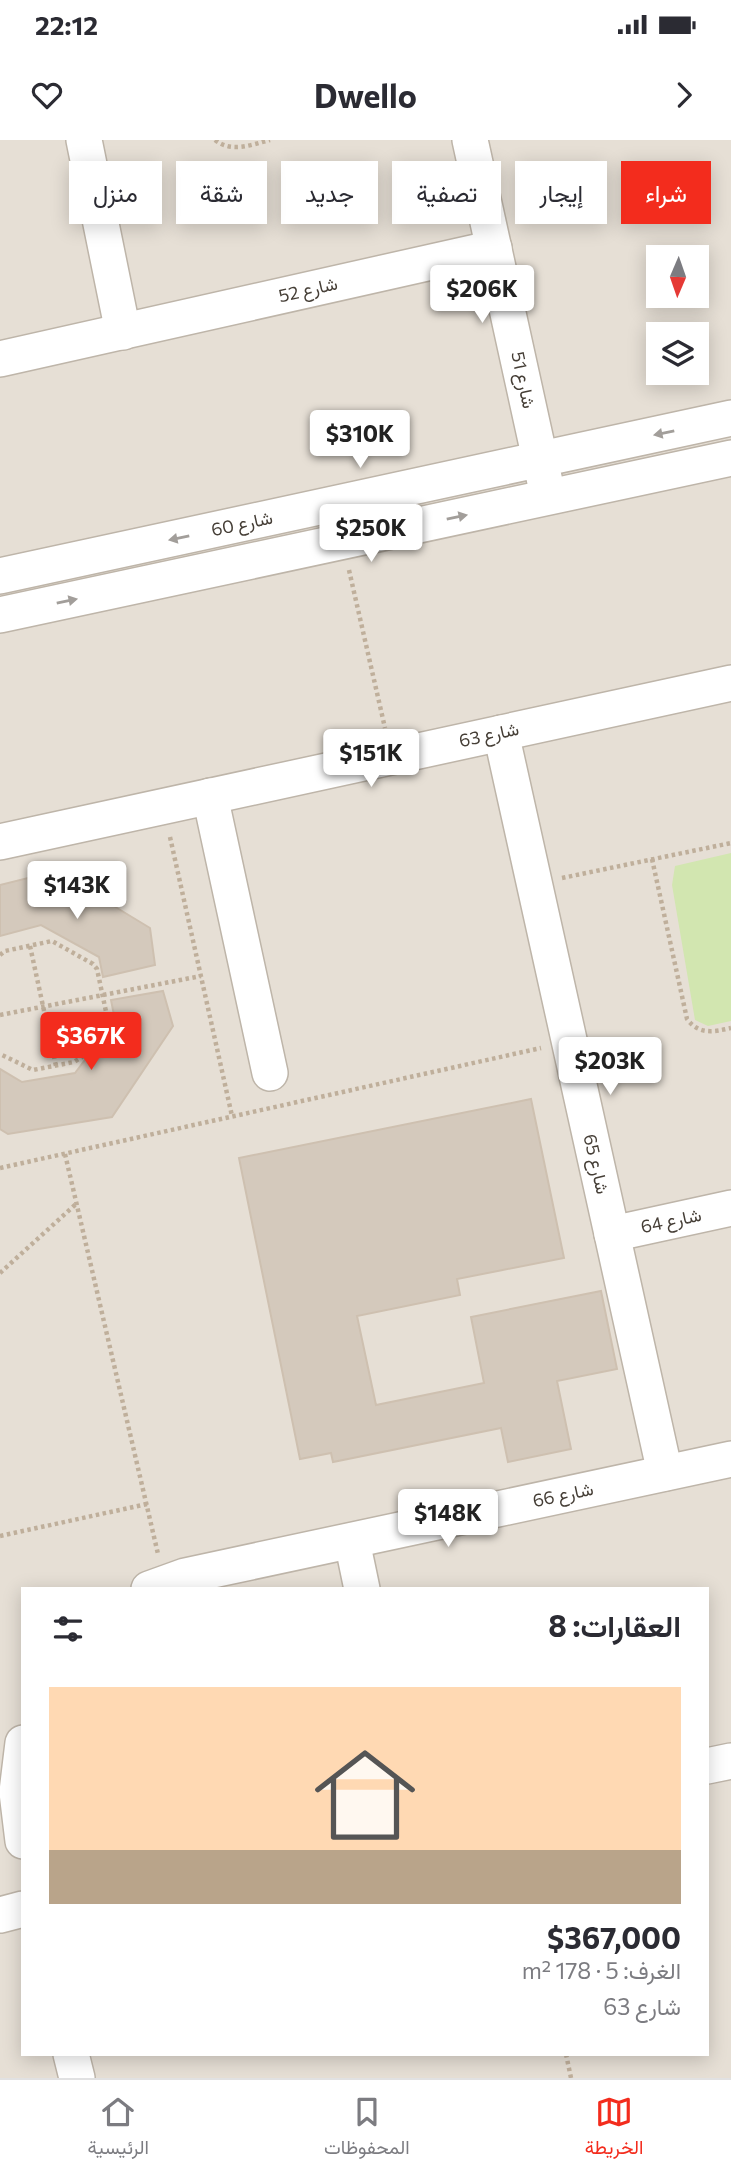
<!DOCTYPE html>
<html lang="ar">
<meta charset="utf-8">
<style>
:root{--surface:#fff;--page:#f2f2f3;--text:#2b2b33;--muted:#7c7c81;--line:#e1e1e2;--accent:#f32c1d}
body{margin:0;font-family:Commissioner,Vazirmatn,sans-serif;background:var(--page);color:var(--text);direction:rtl;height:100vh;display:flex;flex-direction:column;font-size:26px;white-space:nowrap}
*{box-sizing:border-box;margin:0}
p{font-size:23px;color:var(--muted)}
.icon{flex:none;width:38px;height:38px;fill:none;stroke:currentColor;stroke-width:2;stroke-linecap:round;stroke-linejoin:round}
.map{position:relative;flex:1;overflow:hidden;direction:ltr}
.drawer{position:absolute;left:21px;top:1447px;width:688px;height:469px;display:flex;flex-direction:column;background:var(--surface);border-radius:0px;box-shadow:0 4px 18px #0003;direction:rtl}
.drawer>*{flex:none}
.guide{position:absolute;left:21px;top:21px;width:690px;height:63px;direction:rtl;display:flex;gap:14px}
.needle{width:46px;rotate:182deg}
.buttons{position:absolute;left:646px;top:105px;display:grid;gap:14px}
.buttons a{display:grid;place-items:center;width:63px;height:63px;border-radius:0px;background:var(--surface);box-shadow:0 4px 18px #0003;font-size:35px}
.price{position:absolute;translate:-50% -60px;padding:0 16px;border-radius:7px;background:#fff;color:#222;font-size:23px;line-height:46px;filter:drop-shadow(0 2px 4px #0008)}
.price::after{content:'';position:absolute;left:50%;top:42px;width:21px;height:16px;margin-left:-10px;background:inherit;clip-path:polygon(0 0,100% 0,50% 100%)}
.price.current{background:var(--accent);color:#fff}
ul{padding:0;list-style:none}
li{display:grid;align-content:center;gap:14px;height:371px;padding:0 28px}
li+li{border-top:2px solid var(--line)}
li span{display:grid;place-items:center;height:217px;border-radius:0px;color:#555}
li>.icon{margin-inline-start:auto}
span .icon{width:126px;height:126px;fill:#fffc;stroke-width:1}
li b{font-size:30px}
h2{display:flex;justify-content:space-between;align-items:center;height:84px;padding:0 28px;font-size:30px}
.pill{padding:0 24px;border-radius:0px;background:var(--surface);box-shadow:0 4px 18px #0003;font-size:24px;line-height:63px}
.pill.current{background:var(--accent);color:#fff}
.status{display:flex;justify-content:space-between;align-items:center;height:49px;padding:0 35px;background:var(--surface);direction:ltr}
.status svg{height:19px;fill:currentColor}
header{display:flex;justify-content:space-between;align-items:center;height:91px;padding:0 28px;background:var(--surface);font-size:32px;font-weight:700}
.menu{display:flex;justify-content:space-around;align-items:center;height:98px;border-top:2px solid var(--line);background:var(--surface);font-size:19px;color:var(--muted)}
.menu a{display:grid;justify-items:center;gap:4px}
.menu .current{color:var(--accent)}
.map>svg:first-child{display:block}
.residential{fill:#e6dfd5;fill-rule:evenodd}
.green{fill:#d2e6b0}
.building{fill:#d4c9bc;stroke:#cec0b0;stroke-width:2}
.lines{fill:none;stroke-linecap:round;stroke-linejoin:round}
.minor-casing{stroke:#beb5a9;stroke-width:38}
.path{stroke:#bfaf9b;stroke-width:4.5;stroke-dasharray:3.5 3.5;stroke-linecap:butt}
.minor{stroke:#fff;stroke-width:35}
.oneway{fill:#a29e9a}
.labels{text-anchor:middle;stroke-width:5;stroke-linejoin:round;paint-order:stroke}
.street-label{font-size:18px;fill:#453e36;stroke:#fff}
</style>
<div class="status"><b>22:12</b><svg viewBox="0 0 49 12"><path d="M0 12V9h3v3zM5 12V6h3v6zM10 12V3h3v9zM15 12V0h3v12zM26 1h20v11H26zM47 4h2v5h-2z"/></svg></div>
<header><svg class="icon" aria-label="forward" viewBox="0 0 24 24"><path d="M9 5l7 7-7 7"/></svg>Dwello<svg class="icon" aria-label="heart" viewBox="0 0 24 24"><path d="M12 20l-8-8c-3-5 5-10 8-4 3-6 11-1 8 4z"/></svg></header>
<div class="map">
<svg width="731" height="1938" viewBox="0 0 731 1938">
<rect width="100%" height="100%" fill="#f3eee6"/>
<path class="residential" d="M0,0H731V1938H0ZM658,117H696V156H658ZM658,194H696V233H658ZM23,1449H707V1914H23Z"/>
<polygon class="green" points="731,713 731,881 708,886 695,880 672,745 675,726"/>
<g class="building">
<polygon points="56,731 150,788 155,825 103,837 99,817 41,785 0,796 0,745"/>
<polygon points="163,851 173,886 112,977 8,994 0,989 0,929 22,942 75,933 115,880 111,860"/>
<polygon points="531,959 564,1118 457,1139 460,1155 357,1176 376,1265 484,1243 471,1177 601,1151 617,1229 557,1241 571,1309 508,1322 501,1288 333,1322 331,1313 300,1319 239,1018"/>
</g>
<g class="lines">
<g class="minor-casing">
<g id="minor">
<polyline points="84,0 123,192"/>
<polyline points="470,0 545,342"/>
<polyline points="0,219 494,108"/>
<polyline points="0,436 731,278"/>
<polyline points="0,475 731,318"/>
<polyline points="501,593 665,1333"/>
<polyline points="210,656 270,933"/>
<polyline points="0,702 731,543"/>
<polyline points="612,1094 731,1068"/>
<polyline points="352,1401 362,1449"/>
<polyline points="149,1449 185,1436 731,1319"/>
<polyline points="23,1603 17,1652 23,1701"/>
<polyline points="707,1626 731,1621"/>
<polyline points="0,1775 23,1769"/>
<polyline points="71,1914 77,1938"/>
</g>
</g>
<g class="path">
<path d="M215,0C232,13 250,5 270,0"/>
<polyline points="349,430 385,588"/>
<polyline points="170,697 232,976"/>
<path d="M652,719L687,879C699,895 713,892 731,888"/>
<polyline points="562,738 731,703"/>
<polyline points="30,806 56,926"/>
<polyline points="0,815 5,811 52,801 93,824 97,829 108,881 82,917 74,922 33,930 0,914"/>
<polyline points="0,875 201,836"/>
<polyline points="65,1014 158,1414"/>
<polyline points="0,1028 541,908"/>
<polyline points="0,1133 76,1064"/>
<polyline points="0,1396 147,1364"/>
<polyline points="566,1914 571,1938"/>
</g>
<use href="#minor" class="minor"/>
</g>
<defs><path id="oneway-solid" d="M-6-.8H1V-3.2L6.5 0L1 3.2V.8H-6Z" transform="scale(1.75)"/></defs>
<g class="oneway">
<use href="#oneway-solid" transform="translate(664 293) rotate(168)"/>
<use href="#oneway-solid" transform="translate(457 377) rotate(-12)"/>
<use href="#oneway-solid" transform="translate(179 398) rotate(168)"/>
<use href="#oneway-solid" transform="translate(67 461) rotate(-12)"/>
</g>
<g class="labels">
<g class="street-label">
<text transform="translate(308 150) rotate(-13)" y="6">شارع 52</text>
<text transform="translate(523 240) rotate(78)" y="6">شارع 51</text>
<text transform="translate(242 384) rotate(-12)" y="6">شارع 60</text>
<text transform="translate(489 595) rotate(-12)" y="6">شارع 63</text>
<text transform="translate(596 1024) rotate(77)" y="6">شارع 65</text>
<text transform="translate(671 1081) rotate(-12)" y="6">شارع 64</text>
<text transform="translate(563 1355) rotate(-12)" y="6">شارع 66</text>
</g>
</g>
</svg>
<div class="buttons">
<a><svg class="needle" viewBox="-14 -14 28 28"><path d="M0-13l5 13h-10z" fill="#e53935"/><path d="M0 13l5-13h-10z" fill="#7c7c81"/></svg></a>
<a><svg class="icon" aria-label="layers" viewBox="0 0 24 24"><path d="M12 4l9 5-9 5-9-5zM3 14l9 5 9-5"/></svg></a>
</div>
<b class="price" style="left:482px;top:185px">$206K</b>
<b class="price" style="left:360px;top:330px">$310K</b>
<b class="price" style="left:371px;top:424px">$250K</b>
<b class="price" style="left:371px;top:649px">$151K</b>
<b class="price" style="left:77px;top:781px">$143K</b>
<b class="price current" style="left:91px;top:932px">$367K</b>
<b class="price" style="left:610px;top:957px">$203K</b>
<b class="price" style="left:448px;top:1409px">$148K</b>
<div class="guide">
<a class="pill current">شراء</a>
<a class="pill">إيجار</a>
<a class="pill">تصفية</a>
<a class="pill">جديد</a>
<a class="pill">شقة</a>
<a class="pill">منزل</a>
</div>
<section class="drawer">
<h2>العقارات: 8<svg class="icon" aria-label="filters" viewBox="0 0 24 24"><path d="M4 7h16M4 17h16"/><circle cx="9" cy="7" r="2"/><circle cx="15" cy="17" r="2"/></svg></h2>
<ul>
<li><span style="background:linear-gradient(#ffd9b3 75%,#b9a48a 0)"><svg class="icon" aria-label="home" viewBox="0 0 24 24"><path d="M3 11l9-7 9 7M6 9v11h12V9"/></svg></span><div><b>$367,000</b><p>الغرف: 5 · 178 m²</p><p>شارع 63</p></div></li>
</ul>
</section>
</div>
<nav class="menu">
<a class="current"><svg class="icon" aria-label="map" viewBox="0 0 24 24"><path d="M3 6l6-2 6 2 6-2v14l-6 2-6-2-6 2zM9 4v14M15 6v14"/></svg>الخريطة</a>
<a><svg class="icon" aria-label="saved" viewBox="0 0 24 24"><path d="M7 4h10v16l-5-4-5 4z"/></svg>المحفوظات</a>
<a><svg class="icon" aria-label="home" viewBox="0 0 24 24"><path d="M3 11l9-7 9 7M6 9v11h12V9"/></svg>الرئيسية</a>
</nav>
